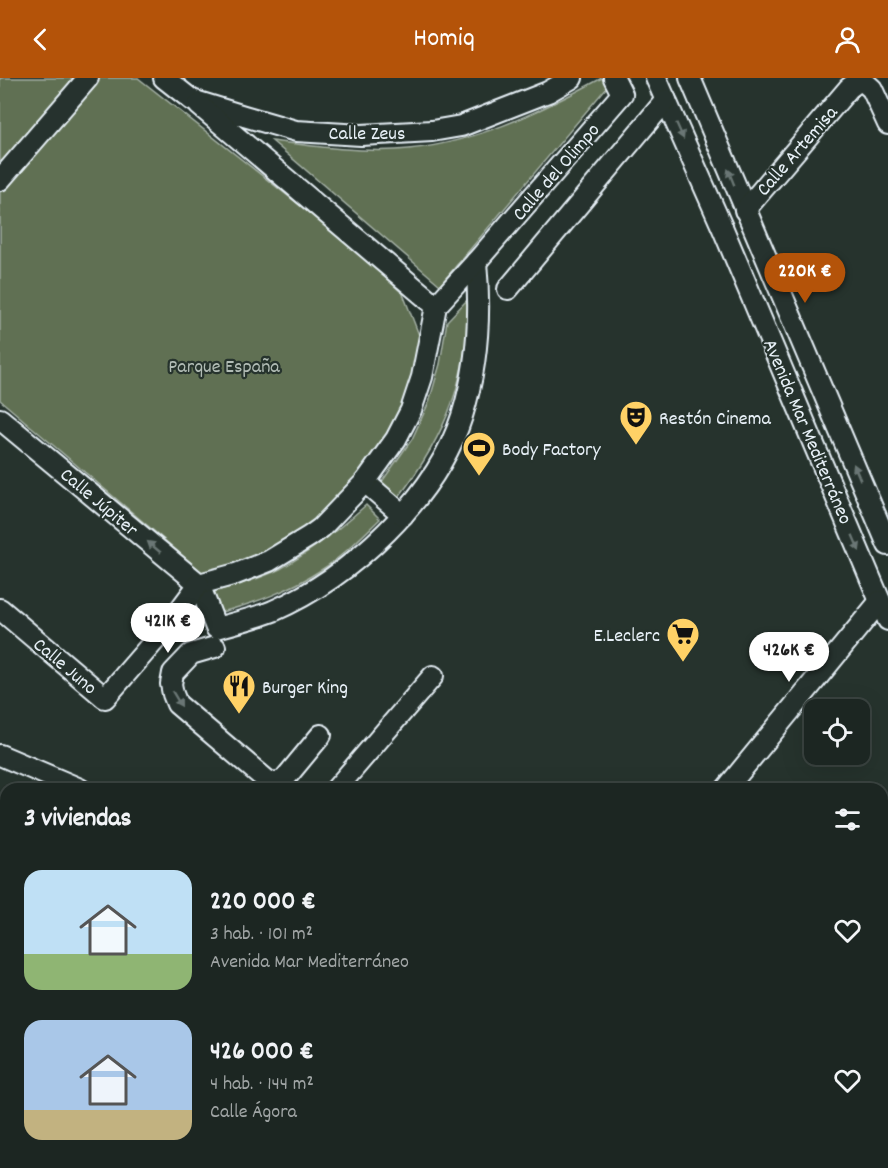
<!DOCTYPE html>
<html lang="es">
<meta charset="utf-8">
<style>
:root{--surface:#1c2622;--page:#29322f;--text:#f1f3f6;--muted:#a0a5a5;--line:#3a4340;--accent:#b45309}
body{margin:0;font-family:Dekko,sans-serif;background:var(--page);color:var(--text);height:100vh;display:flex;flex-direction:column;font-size:22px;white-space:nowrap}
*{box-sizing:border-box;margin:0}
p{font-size:20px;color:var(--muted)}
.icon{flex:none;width:33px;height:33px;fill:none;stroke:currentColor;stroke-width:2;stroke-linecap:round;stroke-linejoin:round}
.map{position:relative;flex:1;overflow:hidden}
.side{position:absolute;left:0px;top:705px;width:888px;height:386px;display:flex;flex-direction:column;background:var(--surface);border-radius:18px 18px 0 0;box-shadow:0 6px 24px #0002,0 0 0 2px var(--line)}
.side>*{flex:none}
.tools{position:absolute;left:804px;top:621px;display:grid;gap:12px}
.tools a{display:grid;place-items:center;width:66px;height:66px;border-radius:12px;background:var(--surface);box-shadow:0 6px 24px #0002,0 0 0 2px var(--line);font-size:30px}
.price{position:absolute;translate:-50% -51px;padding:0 14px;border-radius:21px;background:#fff;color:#222;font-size:20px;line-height:39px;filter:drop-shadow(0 2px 3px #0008)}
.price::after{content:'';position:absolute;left:50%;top:36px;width:18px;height:14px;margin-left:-9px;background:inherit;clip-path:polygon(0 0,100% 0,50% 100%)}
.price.current{background:var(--accent);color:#fff}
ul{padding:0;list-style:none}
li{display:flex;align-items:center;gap:18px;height:150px;padding:0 24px}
li span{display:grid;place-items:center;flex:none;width:168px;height:120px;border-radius:18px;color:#555}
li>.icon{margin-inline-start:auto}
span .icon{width:72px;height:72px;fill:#fffc;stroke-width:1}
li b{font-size:26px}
h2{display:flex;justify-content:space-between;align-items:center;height:72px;padding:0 24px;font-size:26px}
header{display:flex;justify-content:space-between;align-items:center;height:78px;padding:0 24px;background:var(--accent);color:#fff;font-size:27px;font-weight:600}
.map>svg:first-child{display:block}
.green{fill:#607052;stroke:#a4b0a5;stroke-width:1.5}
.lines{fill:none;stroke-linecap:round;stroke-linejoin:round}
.minor-casing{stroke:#e8f1f8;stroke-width:24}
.minor{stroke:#26332d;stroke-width:20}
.oneway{fill:#6a7674}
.labels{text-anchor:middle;stroke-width:4.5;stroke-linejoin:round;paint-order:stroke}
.street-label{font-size:20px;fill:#e8f1f8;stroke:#26332d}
.park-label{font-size:20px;fill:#b2bdb6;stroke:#26332d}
.poi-label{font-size:20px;fill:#e8f1f8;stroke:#26332d;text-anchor:start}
</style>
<header><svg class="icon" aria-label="back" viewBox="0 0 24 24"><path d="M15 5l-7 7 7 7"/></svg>Homiq<svg class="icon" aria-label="person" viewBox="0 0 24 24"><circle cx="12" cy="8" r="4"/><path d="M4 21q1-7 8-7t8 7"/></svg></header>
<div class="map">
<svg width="888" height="1090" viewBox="0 0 888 1090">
<rect width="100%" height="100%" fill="#26332d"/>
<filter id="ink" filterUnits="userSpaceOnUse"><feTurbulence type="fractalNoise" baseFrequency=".0167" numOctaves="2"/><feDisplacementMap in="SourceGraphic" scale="12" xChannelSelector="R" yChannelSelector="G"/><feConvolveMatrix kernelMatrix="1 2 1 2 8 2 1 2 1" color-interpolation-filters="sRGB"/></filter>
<g filter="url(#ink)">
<g class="green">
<polygon points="0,0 138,0 353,169 403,216 419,257 417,283 402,332 386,362 368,389 316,443 293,458 244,484 220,492 202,494 0,322"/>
<path d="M602,0L607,9L440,207L272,63C313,68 354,74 396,72C470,68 538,35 602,0Z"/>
<path d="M470,219C466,303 449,353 398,420L381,405L412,361L429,324L440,286L447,243Z"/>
<path d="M366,427L380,441C361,459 343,478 321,492C289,513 255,525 218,535L213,514C236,508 259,501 280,491C311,474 339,451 366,427Z"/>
<polygon points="0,738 6,740 6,1084 882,1084 882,1034 888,1036 888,1090 0,1090"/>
</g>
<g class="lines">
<g class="minor-casing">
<g id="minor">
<polyline points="164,0 192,22 244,38 296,53 361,57 432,53 461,48 548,14 572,0"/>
<polyline points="656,0 723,151 888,542"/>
<polyline points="690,0 888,467"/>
<polyline points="199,27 436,228"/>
<polyline points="0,102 88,0"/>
<polyline points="745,132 849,10 861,1 872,11 888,46"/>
<polyline points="508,211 666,22"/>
<path d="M0,341L199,506L216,550C235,545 255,540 273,533C351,499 436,420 462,338C478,287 481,236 476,184"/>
<polyline points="365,404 403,437"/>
<polyline points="199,506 236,496 269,483 310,458 321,450 365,404 396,361 411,332 422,299 436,228 476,184 622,16 614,0"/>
<polyline points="0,531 105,620 170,545 199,506"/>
<polyline points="215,569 191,576 173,595 171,606 173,616 177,626 270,705 283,703 321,657"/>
<polyline points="0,677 80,711"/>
<polyline points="336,711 433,598"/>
<polyline points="726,711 880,523"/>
<polyline points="882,1010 888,1013"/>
<polyline points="0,1017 6,1021"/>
<polyline points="882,1068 888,1070"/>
<polyline points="68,1084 72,1090"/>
<polyline points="741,1090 746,1084"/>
</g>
</g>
<use href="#minor" class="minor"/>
</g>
<defs><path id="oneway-solid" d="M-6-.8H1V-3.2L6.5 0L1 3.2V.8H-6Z" transform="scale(1.5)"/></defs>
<g class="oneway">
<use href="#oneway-solid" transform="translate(680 53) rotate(66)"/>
<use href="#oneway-solid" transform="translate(731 99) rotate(-112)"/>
<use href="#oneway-solid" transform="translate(857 394) rotate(-113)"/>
<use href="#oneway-solid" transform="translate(856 465) rotate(67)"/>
<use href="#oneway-solid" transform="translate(154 469) rotate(-140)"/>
<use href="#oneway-solid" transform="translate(177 621) rotate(59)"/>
</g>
</g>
<defs>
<g id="theatre-pin" transform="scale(1.725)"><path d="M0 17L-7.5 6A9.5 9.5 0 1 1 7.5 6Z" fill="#ffd166" stroke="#26332d"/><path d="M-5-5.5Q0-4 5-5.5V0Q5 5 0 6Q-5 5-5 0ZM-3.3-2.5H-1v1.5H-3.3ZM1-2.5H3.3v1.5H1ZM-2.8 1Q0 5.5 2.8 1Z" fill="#111"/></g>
<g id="stadium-pin" transform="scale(1.725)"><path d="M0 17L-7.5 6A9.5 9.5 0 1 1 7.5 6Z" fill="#ffd166" stroke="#26332d"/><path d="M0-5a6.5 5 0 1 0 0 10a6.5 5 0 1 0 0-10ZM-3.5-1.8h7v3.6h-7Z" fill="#111"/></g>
<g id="supermarket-pin" transform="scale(1.725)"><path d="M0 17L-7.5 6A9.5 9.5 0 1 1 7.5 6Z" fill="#ffd166" stroke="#26332d"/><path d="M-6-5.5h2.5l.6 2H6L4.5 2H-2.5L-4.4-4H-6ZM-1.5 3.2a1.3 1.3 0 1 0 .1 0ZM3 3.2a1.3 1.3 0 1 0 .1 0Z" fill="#111"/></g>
<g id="restaurant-pin" transform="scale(1.725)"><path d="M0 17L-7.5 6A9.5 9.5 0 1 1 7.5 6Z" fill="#ffd166" stroke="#26332d"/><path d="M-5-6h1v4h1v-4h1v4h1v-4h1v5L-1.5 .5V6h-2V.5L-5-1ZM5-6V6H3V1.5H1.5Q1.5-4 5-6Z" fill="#111"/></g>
</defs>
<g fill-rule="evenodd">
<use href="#theatre-pin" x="636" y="339"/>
<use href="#stadium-pin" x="479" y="370"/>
<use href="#supermarket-pin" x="683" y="556"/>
<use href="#restaurant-pin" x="239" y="608"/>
</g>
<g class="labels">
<g class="street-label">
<text x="367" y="61">Calle Zeus</text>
<text transform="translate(796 72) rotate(-49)" y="7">Calle Artemisa</text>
<text transform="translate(555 93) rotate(-49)" y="7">Calle del Olimpo</text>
<text transform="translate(809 353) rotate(67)" y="7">Avenida Mar Mediterráneo</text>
<text transform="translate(100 423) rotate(40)" y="7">Calle Júpiter</text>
<text transform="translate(66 587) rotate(40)" y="7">Calle Juno</text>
</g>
<g class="park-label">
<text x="224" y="294">Parque España</text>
</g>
<g class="poi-label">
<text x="659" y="346">Restón Cinema</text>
<text x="502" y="377">Body Factory</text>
<text x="660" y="563" text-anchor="end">E.Leclerc</text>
<text x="262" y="615">Burger King</text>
</g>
</g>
</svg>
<div class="tools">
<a><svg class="icon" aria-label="locate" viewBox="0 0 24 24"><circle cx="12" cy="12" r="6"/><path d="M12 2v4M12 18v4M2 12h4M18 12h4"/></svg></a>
</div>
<b class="price current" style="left:805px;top:226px">220K €</b>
<b class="price" style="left:168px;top:576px">421K €</b>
<b class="price" style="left:789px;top:605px">426K €</b>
<section class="side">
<h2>3 viviendas<svg class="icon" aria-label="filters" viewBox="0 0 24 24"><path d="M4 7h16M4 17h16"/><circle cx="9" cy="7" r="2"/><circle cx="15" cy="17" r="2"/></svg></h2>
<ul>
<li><span style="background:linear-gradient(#bfe0f5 70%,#8fb573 0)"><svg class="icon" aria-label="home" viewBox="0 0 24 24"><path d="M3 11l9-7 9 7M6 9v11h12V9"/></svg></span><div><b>220 000 €</b><p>3 hab. · 101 m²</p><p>Avenida Mar Mediterráneo</p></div><svg class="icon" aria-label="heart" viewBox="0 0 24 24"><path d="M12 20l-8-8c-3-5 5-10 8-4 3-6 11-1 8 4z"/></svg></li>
<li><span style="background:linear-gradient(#a9c7e8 75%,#c2b280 0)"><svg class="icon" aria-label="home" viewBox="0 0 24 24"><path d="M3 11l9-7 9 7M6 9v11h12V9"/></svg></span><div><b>426 000 €</b><p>4 hab. · 144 m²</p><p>Calle Ágora</p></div><svg class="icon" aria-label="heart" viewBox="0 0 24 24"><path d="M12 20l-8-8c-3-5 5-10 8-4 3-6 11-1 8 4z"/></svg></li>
</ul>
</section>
</div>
